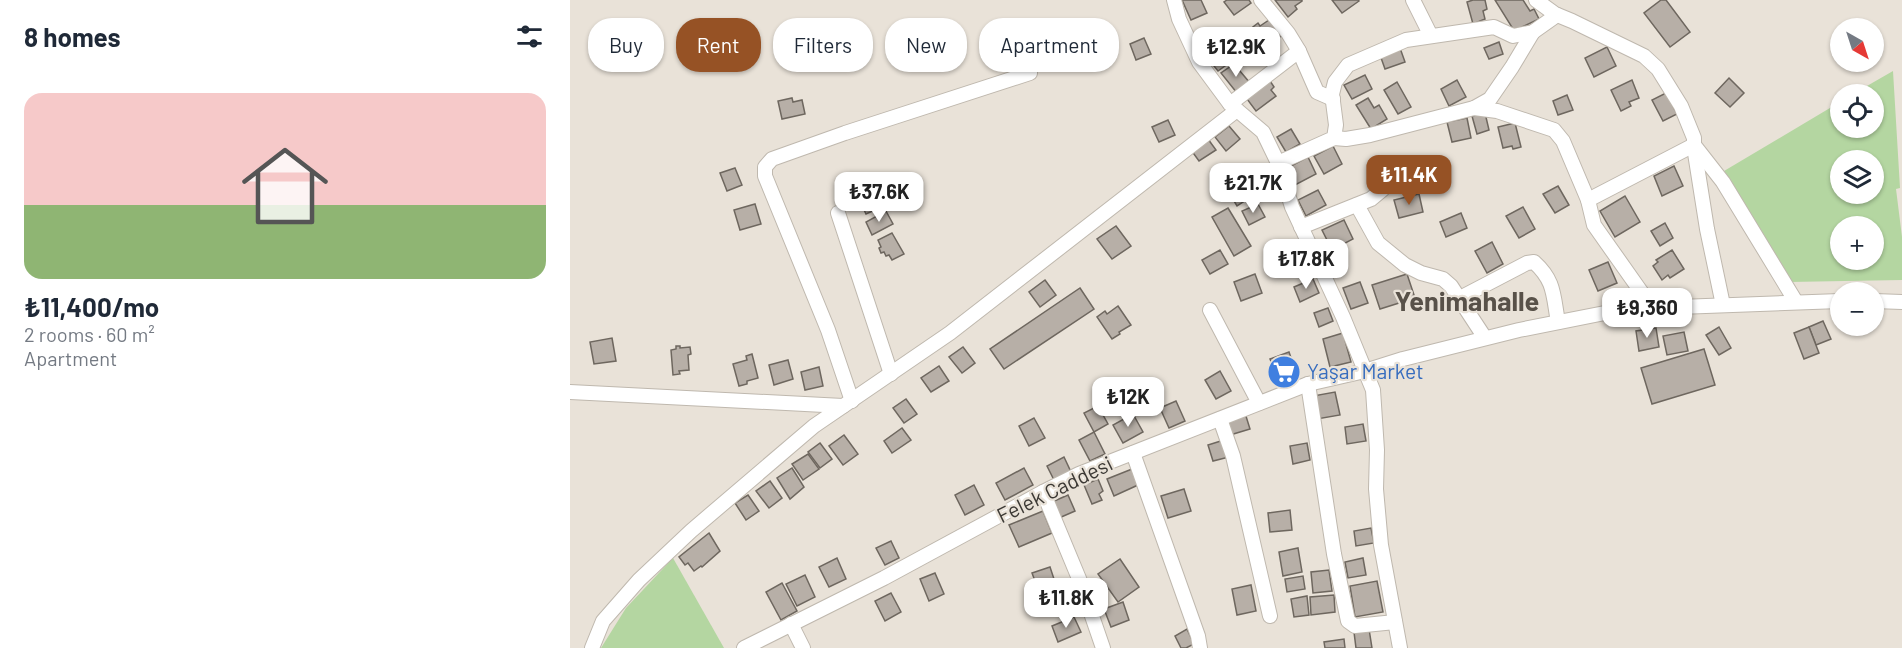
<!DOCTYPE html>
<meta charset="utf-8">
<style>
:root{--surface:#fff;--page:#f2f2f3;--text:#1f2937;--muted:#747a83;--line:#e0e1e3;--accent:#965225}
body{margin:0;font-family:Barlow,sans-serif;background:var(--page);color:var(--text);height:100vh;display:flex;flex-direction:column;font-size:22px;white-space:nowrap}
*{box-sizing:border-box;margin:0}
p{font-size:20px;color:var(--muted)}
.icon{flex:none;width:33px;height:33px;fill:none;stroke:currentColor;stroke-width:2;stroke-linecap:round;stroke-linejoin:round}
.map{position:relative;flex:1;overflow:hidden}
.side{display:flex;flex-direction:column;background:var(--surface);width:570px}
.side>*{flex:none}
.top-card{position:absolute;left:18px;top:18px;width:570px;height:54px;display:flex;gap:12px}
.needle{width:39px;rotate:141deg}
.buttons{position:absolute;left:1260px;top:18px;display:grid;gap:12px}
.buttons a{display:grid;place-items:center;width:54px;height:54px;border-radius:50%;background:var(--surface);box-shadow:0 2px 4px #0004;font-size:30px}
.price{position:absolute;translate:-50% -51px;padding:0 14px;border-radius:12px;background:#fff;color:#222;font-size:20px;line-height:39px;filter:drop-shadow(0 2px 3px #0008)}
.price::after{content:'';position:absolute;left:50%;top:36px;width:18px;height:14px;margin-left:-9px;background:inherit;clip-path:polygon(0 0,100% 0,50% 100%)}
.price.active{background:var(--accent);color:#fff}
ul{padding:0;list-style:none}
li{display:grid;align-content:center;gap:12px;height:318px;padding:0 24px}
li+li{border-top:2px solid var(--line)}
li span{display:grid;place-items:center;height:186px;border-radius:18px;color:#555}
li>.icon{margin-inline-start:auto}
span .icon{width:108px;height:108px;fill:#fffc;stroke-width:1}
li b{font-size:26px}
h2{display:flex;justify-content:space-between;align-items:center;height:72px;padding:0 24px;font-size:26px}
.tag{padding:0 21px;border-radius:24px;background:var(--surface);box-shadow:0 2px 4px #0004;font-size:21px;line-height:54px}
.tag.active{background:var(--accent);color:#fff}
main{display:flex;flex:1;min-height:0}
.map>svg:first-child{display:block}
.green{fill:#b4d6a1;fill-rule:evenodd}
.building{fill:#b7afa7;stroke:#6e675f;stroke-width:1.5}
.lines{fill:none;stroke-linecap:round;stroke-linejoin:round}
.minor-casing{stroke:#bfb8ae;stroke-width:16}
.minor{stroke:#fff;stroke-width:14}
.labels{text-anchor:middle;stroke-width:4.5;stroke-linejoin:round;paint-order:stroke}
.shop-label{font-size:21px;fill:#366cbe;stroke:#e9e2d8;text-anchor:start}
.street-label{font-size:21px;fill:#3c3935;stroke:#e9e2d8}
.district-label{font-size:27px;font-weight:bold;fill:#585149;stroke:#e9e2d8}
</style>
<main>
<section class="side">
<h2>8 homes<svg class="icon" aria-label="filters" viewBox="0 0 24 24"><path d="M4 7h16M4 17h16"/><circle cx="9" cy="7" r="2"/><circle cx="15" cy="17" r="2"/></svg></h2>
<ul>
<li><span style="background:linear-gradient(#f6c9c9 60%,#8fb573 0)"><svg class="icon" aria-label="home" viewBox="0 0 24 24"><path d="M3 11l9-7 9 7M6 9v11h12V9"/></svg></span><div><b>₺11,400/mo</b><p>2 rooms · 60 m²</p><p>Apartment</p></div></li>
</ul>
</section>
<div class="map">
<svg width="1332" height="648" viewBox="0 0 1332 648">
<rect width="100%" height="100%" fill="#e9e2d8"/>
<g class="green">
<path d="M1323,71L1330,188L1326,189L1332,237V280L1219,282L1154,171L1270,102V128H1304V94H1283ZM1270,160H1304V194H1270ZM1270,226H1304V260H1270Z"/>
<polygon points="103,558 154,648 31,648 56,608"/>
</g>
<g class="building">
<polygon points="612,0 631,0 637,13 621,20"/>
<polygon points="657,0 679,0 681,3 664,15 654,2"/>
<polygon points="705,0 732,0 732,1 725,6 727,9 718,17"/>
<polygon points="762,0 788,0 789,1 772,13"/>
<polygon points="903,0 915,0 917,9 913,11 915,19 903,24 897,2"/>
<polygon points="925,0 953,0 960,11 964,9 969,19 950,28 943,29"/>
<polygon points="1091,0 1096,0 1120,32 1100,47 1074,13"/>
<polygon points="699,20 711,36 704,41 707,45 699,50 683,27 688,23 690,26"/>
<polygon points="669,33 679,47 664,58 653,44"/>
<polygon points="574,38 581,54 566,60 560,44"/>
<polygon points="929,42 933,54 919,59 914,48"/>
<polygon points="651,45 663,60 648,71 636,56"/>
<polygon points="457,46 461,61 448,65 444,50"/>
<polygon points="1037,47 1046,66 1024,77 1015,58"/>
<polygon points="830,48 835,62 815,69 810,55"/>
<polygon points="664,64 680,83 667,93 651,73"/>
<polygon points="795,75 802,89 782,99 774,85"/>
<polygon points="1159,78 1174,93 1160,107 1145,93"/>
<polygon points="887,80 896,97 879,106 871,89"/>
<polygon points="1062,80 1069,98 1059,102 1061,106 1051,111 1041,90"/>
<polygon points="700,81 704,87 701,90 706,96 686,111 677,99"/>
<polygon points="827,82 841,107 828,114 814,90"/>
<polygon points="1096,93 1107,114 1093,121 1082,100"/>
<polygon points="997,95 1003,110 988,115 983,101"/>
<polygon points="222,98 223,102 232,100 235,114 212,119 208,101"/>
<polygon points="798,98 804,108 809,105 817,119 801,129 786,105"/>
<polygon points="915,113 919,130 907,134 902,116"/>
<polygon points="897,118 901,138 882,142 877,122"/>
<polygon points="598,120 605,135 589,142 582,127"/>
<polygon points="945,123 951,147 943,149 942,146 933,148 928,127"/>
<polygon points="659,126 670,139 656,151 645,137"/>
<polygon points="721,129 730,144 716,152 707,137"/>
<polygon points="638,139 646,150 629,161 621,150"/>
<polygon points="763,146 772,164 754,174 744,156"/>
<polygon points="738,157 746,174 725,185 717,168"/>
<polygon points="1104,166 1113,186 1092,196 1084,176"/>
<polygon points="165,168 172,185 157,191 150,173"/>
<polygon points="683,174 693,189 667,206 658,191"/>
<polygon points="988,186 999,205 985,213 973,194"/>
<polygon points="312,190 318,204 296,214 290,201"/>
<polygon points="748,190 756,205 736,216 728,200"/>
<polygon points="849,194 853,212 829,218 824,200"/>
<polygon points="1055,196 1070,222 1045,237 1030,211"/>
<polygon points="185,204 191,224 170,230 164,210"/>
<polygon points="688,204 695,217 679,225 672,211"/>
<polygon points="953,207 965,229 949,238 936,216"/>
<polygon points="658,208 681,246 664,256 642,217"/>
<polygon points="316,211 323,224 302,235 296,222"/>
<polygon points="891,213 897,228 876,237 870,222"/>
<polygon points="774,220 783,239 762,250 752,230"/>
<polygon points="1095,223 1103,238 1090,246 1081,231"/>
<polygon points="546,226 561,246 542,259 527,239"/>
<polygon points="322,233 334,254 322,260 319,255 316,256 314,252 311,253 309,248 311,247 308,240"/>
<polygon points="922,242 933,264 917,273 905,251"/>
<polygon points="717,245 723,261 704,269 697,253"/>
<polygon points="650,250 658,264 640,274 632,260"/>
<polygon points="1102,250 1114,269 1100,278 1098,275 1092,280 1083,266 1088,262 1086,260"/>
<polygon points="1038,262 1047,283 1028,291 1019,270"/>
<polygon points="685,274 692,293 671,301 664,282"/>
<polygon points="837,274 845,298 810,309 802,285"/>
<polygon points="743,279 749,293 730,302 724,287"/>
<polygon points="475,280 486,295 470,307 459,292"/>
<polygon points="790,282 798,303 781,309 773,288"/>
<polygon points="510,288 524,309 434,369 420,349"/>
<polygon points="548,306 561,325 549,332 550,334 542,339 527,317 535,311 537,314"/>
<polygon points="758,308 763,321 749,327 744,313"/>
<polygon points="1253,321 1261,339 1246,345 1239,327"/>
<polygon points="1149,327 1161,348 1149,355 1136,335"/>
<polygon points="1239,327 1249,353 1234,359 1224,333"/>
<polygon points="1086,328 1089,347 1069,351 1066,331"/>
<polygon points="1114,332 1118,351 1097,355 1093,336"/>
<polygon points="773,333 781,362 760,367 753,339"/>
<polygon points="42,338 46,361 24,364 20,342"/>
<polygon points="106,346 110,346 110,348 120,347 121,354 118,355 119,370 109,371 110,374 103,375 101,350 106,349"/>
<polygon points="393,347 405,363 392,373 379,357"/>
<polygon points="1134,349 1145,385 1082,404 1071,368"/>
<polygon points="719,352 726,372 708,379 700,359"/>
<polygon points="182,354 188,378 177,381 177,384 169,386 163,364 177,360 176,356"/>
<polygon points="218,360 223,379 204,385 199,365"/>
<polygon points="369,366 379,381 361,392 351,378"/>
<polygon points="249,367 253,386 235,390 231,372"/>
<polygon points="650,371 661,391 646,399 635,380"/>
<polygon points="566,379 578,401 562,410 550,388"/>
<polygon points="765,392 770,415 747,419 743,396"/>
<polygon points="336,399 347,414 334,423 323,408"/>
<polygon points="606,401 615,421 599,428 590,408"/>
<polygon points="528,406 538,424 524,432 514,413"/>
<polygon points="675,413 680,429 660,435 655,419"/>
<polygon points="563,414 573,432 553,443 543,425"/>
<polygon points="464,418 475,438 459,446 449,426"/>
<polygon points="793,424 796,441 777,444 775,427"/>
<polygon points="332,428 341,440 322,453 314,441"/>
<polygon points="524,432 535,454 520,461 509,440"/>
<polygon points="274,435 288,454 273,465 259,446"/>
<polygon points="654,440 659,457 643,461 638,445"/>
<polygon points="250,443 262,459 250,468 238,452"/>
<polygon points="737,443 740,460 723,464 720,446"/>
<polygon points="238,454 249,469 233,480 222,464"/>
<polygon points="494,457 501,472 484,480 477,466"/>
<polygon points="222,468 234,487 220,499 207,478"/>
<polygon points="454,468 463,485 435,500 426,483"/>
<polygon points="562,469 568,485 544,496 537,479"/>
<polygon points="528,479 533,491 529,494 532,500 522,504 514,485"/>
<polygon points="200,481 212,498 199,508 186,491"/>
<polygon points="404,485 414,505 395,515 385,495"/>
<polygon points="614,489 621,511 598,518 591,496"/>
<polygon points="178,495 189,511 176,520 165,503"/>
<polygon points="498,495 505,511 489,518 482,502"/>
<polygon points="720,510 722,530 700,532 698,513"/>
<polygon points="473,511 482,533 449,547 439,525"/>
<polygon points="801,528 804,543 786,546 784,531"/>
<polygon points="139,533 150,551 132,567 131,566 124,571 118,563 115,565 109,557"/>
<polygon points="321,541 329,558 315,565 306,548"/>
<polygon points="728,548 732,572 713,576 709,552"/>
<polygon points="267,558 276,579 259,587 249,567"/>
<polygon points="793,558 796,575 778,578 775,562"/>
<polygon points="550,559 569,587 548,602 528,574"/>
<polygon points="480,567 485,582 468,589 462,573"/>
<polygon points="759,570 762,591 743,593 741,572"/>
<polygon points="365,573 374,594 359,601 350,579"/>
<polygon points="235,575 245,597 227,606 216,584"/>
<polygon points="733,576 735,589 717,592 715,579"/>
<polygon points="807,581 813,612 785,617 780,586"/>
<polygon points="212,583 227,611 211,620 196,592"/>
<polygon points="681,585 686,611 667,615 662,589"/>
<polygon points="321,593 331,612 315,621 305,601"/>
<polygon points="764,595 765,612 741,615 740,597"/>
<polygon points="737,596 739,615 724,617 721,599"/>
<polygon points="553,602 559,620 541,627 534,609"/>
<polygon points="504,617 511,632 488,642 482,626"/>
<polygon points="617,629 624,644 616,648 611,648 605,636"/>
<polygon points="799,629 802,648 786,648 784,632"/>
<polygon points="774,639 775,648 755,648 754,642"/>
</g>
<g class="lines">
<g class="minor-casing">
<g id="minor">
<polyline points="604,0 609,19 629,62 660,104 693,132 708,163"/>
<polyline points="691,0 718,33 729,51 747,92 763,99"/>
<polyline points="843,0 861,36"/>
<polyline points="966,0 985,14 1002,21 1074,56 1088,69 1111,106 1124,138 1124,145 1018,200"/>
<polyline points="660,104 729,51"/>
<polyline points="904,108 927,111 984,130 993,141 1018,200 1024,225 1072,293 1080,308"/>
<polyline points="764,138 776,139 800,135 904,108 920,99 942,67 963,32"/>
<polyline points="1124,145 1153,182 1226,302"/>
<polyline points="1124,147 1137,229 1153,305"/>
<polyline points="787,205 808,243 835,265 851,273 873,279 881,286 915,338"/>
<polyline points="268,213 321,374"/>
<polyline points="731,227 801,199 813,189"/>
<path d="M890,298L957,263L964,262C985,281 983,295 988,322"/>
<polyline points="1304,301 1332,302"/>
<polyline points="640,310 689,403"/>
<polyline points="738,384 764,554 778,621 785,626 825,622"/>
<polyline points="0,392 273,406"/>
<polyline points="282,401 258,330 195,176 195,167 202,159 275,133 460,73"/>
<polyline points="650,419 663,456 700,616"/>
<polyline points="563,453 628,636 630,648"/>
<polyline points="473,492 510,581 533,648"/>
<polyline points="221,624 233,648"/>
<polyline points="22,648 33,621 69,580 121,531 244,426 380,333 667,110"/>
<polyline points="174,648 314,578 473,492 509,474 738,384 795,371 833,359 949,330 1055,309 1270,301"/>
<polyline points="830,648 811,545 806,489 807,450 803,390 773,317 722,207 708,163 764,138 766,125 762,94 765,82 778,65 836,40 924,27 943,36 963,32 987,15"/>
</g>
</g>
<use href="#minor" class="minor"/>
</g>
<defs>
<g id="supermarket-disc" transform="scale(1.725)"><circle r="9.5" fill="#3f7fe0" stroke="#e9e2d8"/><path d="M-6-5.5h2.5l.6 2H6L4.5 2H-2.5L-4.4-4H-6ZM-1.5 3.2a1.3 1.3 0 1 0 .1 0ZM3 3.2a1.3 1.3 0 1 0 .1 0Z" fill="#fff"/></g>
</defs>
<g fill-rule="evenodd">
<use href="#supermarket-disc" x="714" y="372"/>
</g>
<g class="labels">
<g class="shop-label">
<text x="737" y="379">Yaşar Market</text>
</g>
<g class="street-label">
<text transform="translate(485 490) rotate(-26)" y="7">Felek Caddesi</text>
</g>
<g class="district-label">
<text x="897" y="311">Yenimahalle</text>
</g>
</g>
</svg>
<div class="buttons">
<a><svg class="needle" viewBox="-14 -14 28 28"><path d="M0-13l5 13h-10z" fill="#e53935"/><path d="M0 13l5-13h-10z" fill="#747a83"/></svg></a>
<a><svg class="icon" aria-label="locate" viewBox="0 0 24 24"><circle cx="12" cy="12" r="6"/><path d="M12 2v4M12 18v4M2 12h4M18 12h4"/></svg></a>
<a><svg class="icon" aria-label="layers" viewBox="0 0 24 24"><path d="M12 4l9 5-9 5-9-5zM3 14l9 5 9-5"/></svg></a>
<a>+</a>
<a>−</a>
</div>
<b class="price" style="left:666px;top:78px">₺12.9K</b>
<b class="price active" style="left:839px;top:206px">₺11.4K</b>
<b class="price" style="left:683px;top:214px">₺21.7K</b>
<b class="price" style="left:309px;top:223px">₺37.6K</b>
<b class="price" style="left:736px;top:290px">₺17.8K</b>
<b class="price" style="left:1077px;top:339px">₺9,360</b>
<b class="price" style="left:558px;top:428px">₺12K</b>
<b class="price" style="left:496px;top:629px">₺11.8K</b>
<div class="top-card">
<a class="tag">Buy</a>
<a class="tag active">Rent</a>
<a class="tag">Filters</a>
<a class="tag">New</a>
<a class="tag">Apartment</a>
</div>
</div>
</main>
